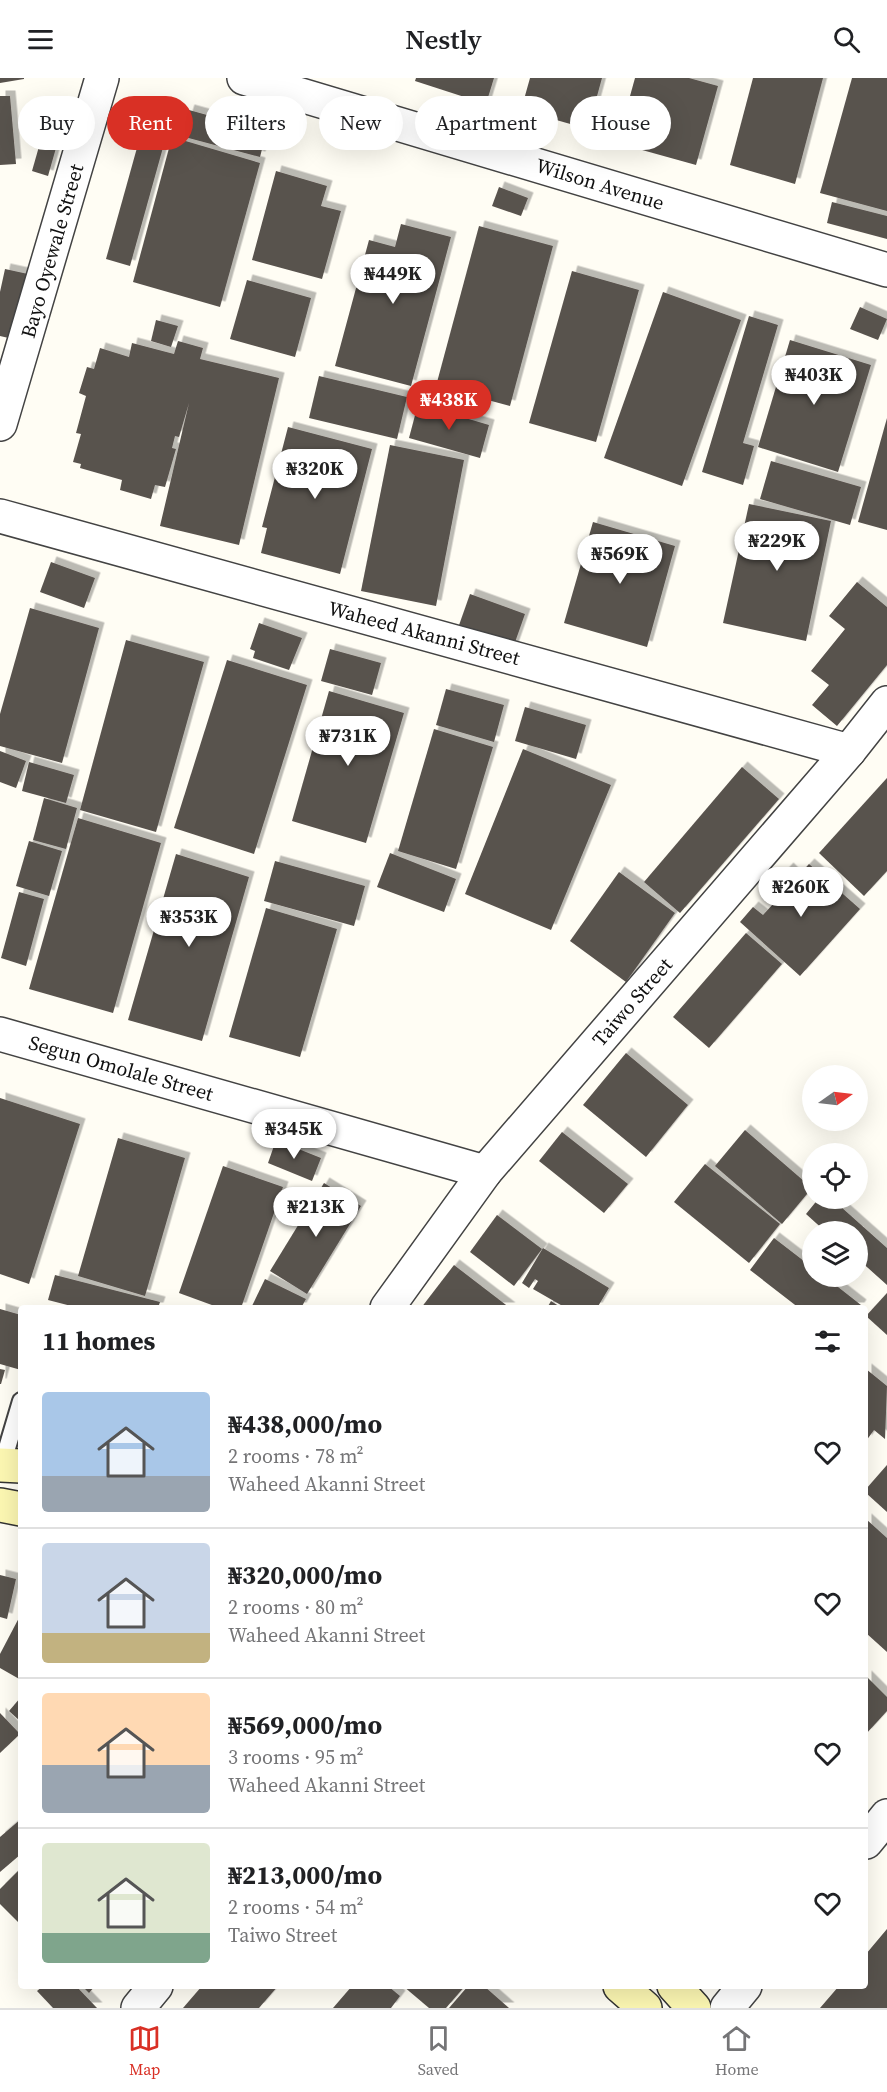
<!DOCTYPE html>
<meta charset="utf-8">
<style>
:root{--surface:#fff;--page:#f6f6f6;--text:#202124;--muted:#757577;--line:#e0e0e0;--accent:#d93025}
body{margin:0;font-family:"Source Serif 4",serif;background:var(--page);color:var(--text);height:100vh;display:flex;flex-direction:column;font-size:22px;white-space:nowrap}
*{box-sizing:border-box;margin:0}
p{font-size:20px;color:var(--muted)}
.icon{flex:none;width:33px;height:33px;fill:none;stroke:currentColor;stroke-width:2;stroke-linecap:round;stroke-linejoin:round}
.map{position:relative;flex:1;overflow:hidden}
.side{position:absolute;left:18px;top:1227px;width:850px;height:684px;display:flex;flex-direction:column;background:var(--surface);border-radius:6px;box-shadow:0 6px 24px #0002}
.side>*{flex:none}
.guide{position:absolute;left:18px;top:18px;width:852px;height:54px;display:flex;gap:12px}
.needle{width:39px;rotate:76deg}
.buttons{position:absolute;left:802px;top:987px;display:grid;gap:12px}
.buttons a{display:grid;place-items:center;width:66px;height:66px;border-radius:50%;background:var(--surface);box-shadow:0 6px 24px #0002;font-size:30px}
.price{position:absolute;translate:-50% -51px;padding:0 14px;border-radius:21px;background:#fff;color:#222;font-size:20px;line-height:39px;filter:drop-shadow(0 2px 3px #0008)}
.price::after{content:'';position:absolute;left:50%;top:36px;width:18px;height:14px;margin-left:-9px;background:inherit;clip-path:polygon(0 0,100% 0,50% 100%)}
.price.current{background:var(--accent);color:#fff}
ul{padding:0;list-style:none}
li{display:flex;align-items:center;gap:18px;height:150px;padding:0 24px}
li+li{border-top:2px solid var(--line)}
li span{display:grid;place-items:center;flex:none;width:168px;height:120px;border-radius:6px;color:#555}
li>.icon{margin-inline-start:auto}
span .icon{width:72px;height:72px;fill:#fffc;stroke-width:1}
li b{font-size:26px}
h2{display:flex;justify-content:space-between;align-items:center;height:72px;padding:0 24px;font-size:26px}
.chip{padding:0 21px;border-radius:27px;background:var(--surface);box-shadow:0 6px 24px #0002;font-size:21px;line-height:54px}
.chip.current{background:var(--accent);color:#fff}
header{display:flex;justify-content:space-between;align-items:center;height:78px;padding:0 24px;background:var(--surface);font-size:27px;font-weight:600}
.menu{display:flex;justify-content:space-around;align-items:center;height:84px;border-top:2px solid var(--line);background:var(--surface);font-size:16px;color:var(--muted)}
.menu a{display:grid;justify-items:center;gap:3px}
.menu .current{color:var(--accent)}
.map>svg:first-child{display:block}
.building{fill:#59524d;filter:url(#shadow)}
.lines{fill:none;stroke-linecap:round;stroke-linejoin:round}
.service-casing{stroke:#434343;stroke-width:20}
.minor-casing{stroke:#434343;stroke-width:36}
.secondary-casing{stroke:#323232;stroke-width:36}
.service{stroke:#fff;stroke-width:16}
.minor{stroke:#fff;stroke-width:33}
.secondary{stroke:#fcf7b2;stroke-width:33}
.labels{text-anchor:middle;stroke-width:6;stroke-linejoin:round;paint-order:stroke}
.street-label{font-size:20px;fill:#101010;stroke:#fff}
</style>
<header><svg class="icon" aria-label="menu" viewBox="0 0 24 24"><path d="M4 6h16M4 12h16M4 18h16"/></svg>Nestly<svg class="icon" aria-label="search" viewBox="0 0 24 24"><circle cx="10" cy="10" r="6"/><path d="M15 15l6 6"/></svg></header>
<div class="map">
<svg width="887" height="1930" viewBox="0 0 887 1930">
<defs>
<filter id="shadow"><feDropShadow dx="5.5" dy="-5.5" stdDeviation="0" flood-color="#0004"/></filter>
</defs>
<rect width="100%" height="100%" fill="#fffdf4"/>
<g class="building">
<polygon points="0,0 24,0 24,1 0,5"/>
<polygon points="416,0 494,0 486,26 415,3"/>
<polygon points="530,0 602,0 588,51 521,32"/>
<polygon points="635,0 689,0 718,8 696,87 617,65"/>
<polygon points="753,0 823,0 795,106 730,87"/>
<polygon points="852,0 887,0 887,133 820,115"/>
<polygon points="0,18 10,18 16,86 0,87"/>
<polygon points="189,32 254,50 256,45 268,48 260,79 181,58"/>
<polygon points="42,58 58,63 48,98 32,93"/>
<polygon points="140,59 164,66 130,188 106,181"/>
<polygon points="172,59 260,85 220,229 133,204"/>
<polygon points="276,93 327,108 321,128 341,133 322,201 252,182"/>
<polygon points="499,109 528,120 521,138 492,128"/>
<polygon points="832,124 887,138 887,161 827,145"/>
<polygon points="401,146 451,159 411,308 335,288 369,162 395,169"/>
<polygon points="479,148 553,168 510,328 436,308"/>
<polygon points="5,191 28,196 13,261 0,258 0,214"/>
<polygon points="572,193 639,212 596,364 529,345"/>
<polygon points="247,202 311,220 295,279 230,261"/>
<polygon points="663,214 741,242 682,408 604,380"/>
<polygon points="860,229 887,241 878,262 850,251"/>
<polygon points="749,238 778,247 743,365 754,368 743,407 702,394"/>
<polygon points="156,242 178,248 171,269 151,263"/>
<polygon points="790,262 871,287 838,394 758,369"/>
<polygon points="178,263 203,270 200,281 279,300 239,467 160,448 189,325 179,359 175,358 172,370 176,371 165,409 155,407 151,421 120,412 122,402 80,390 81,386 73,384 81,356 76,355 86,318 79,315 87,289 94,291 100,270 129,279 132,265 174,276"/>
<polygon points="319,298 407,319 397,361 309,340"/>
<polygon points="418,326 489,347 480,380 409,360"/>
<polygon points="887,340 887,452 858,444"/>
<polygon points="288,349 372,371 340,496 261,475 267,450 262,449"/>
<polygon points="390,367 464,382 436,528 361,513"/>
<polygon points="771,383 861,409 850,447 760,421"/>
<polygon points="749,426 831,443 806,563 723,545"/>
<polygon points="593,444 675,468 647,569 564,545"/>
<polygon points="51,484 95,500 84,530 40,514"/>
<polygon points="857,504 887,529 887,587 837,648 812,627 829,607 811,593 845,551 829,538"/>
<polygon points="470,516 525,536 513,570 458,550"/>
<polygon points="30,530 99,550 62,685 0,668 0,636"/>
<polygon points="259,545 302,560 289,592 253,580 255,573 250,571"/>
<polygon points="126,562 204,584 156,754 80,732"/>
<polygon points="330,571 381,585 372,617 321,603"/>
<polygon points="227,582 307,607 254,776 174,750"/>
<polygon points="446,611 504,627 494,664 436,647"/>
<polygon points="329,613 404,635 366,765 292,743"/>
<polygon points="525,629 586,647 576,681 515,663"/>
<polygon points="434,651 493,669 456,791 398,773"/>
<polygon points="523,671 611,707 551,852 465,816"/>
<polygon points="0,673 26,683 16,710 0,704"/>
<polygon points="29,684 74,697 66,725 22,713"/>
<polygon points="742,689 779,721 680,835 644,804"/>
<polygon points="887,700 887,793 864,818 819,775"/>
<polygon points="44,720 77,730 66,771 33,762"/>
<polygon points="78,740 161,765 113,935 29,911"/>
<polygon points="29,763 62,773 49,818 16,808"/>
<polygon points="390,775 456,801 444,834 377,809"/>
<polygon points="176,776 249,799 202,963 128,942"/>
<polygon points="275,783 365,808 354,848 264,823"/>
<polygon points="809,786 860,831 800,898 740,844 753,829 763,837 775,824 765,815 788,790 797,799"/>
<polygon points="619,794 675,835 626,904 570,863"/>
<polygon points="19,814 44,821 26,888 1,880"/>
<polygon points="266,830 337,851 300,979 229,959"/>
<polygon points="746,855 782,886 709,970 673,939"/>
<polygon points="626,975 688,1027 646,1079 583,1027"/>
<polygon points="0,1020 80,1046 29,1206 0,1196"/>
<polygon points="745,1052 812,1110 782,1146 715,1088"/>
<polygon points="562,1054 628,1106 604,1135 539,1083"/>
<polygon points="118,1060 185,1080 145,1218 78,1198"/>
<polygon points="276,1062 321,1080 312,1103 268,1085"/>
<polygon points="705,1086 780,1146 749,1185 674,1124"/>
<polygon points="223,1088 283,1109 241,1230 220,1230 179,1215"/>
<polygon points="324,1105 361,1128 307,1216 270,1193"/>
<polygon points="819,1120 831,1120 887,1170 887,1207 858,1181 858,1154 826,1154 806,1136"/>
<polygon points="497,1137 542,1171 514,1208 470,1174"/>
<polygon points="774,1160 813,1190 813,1198 824,1198 861,1227 859,1230 799,1230 750,1192"/>
<polygon points="543,1170 609,1210 597,1230 566,1230 533,1211 538,1203 535,1201 529,1210 522,1205"/>
<polygon points="454,1187 510,1230 421,1230"/>
<polygon points="55,1197 160,1224 158,1230 79,1230 48,1222"/>
<polygon points="265,1201 306,1221 301,1230 251,1230"/>
<polygon points="887,1215 887,1257 866,1238"/>
<polygon points="551,1223 562,1230 547,1230"/>
<polygon points="0,1231 21,1237 21,1292 0,1286"/>
<polygon points="0,1291 5,1292 1,1306 0,1306"/>
<polygon points="866,1291 887,1308 885,1361 874,1352 866,1363"/>
<polygon points="887,1387 887,1434 866,1415 866,1411"/>
<polygon points="866,1441 887,1460 887,1574 866,1555"/>
<polygon points="0,1497 16,1501 7,1541 0,1539"/>
<polygon points="21,1536 21,1602 0,1590 0,1576"/>
<polygon points="866,1598 887,1619 887,1633 866,1656"/>
<polygon points="21,1619 21,1644 9,1633"/>
<polygon points="0,1635 20,1656 0,1675"/>
<polygon points="21,1741 21,1776 0,1794 0,1759"/>
<polygon points="21,1790 21,1847 0,1826 0,1811"/>
<polygon points="887,1851 887,1930 820,1930 839,1908 866,1908 866,1876"/>
<polygon points="43,1908 76,1908 97,1930 53,1930 37,1913"/>
<polygon points="82,1908 95,1908 89,1915"/>
<polygon points="202,1908 278,1908 259,1930 183,1930"/>
<polygon points="352,1908 388,1908 400,1918 391,1930 333,1930"/>
<polygon points="403,1908 465,1908 446,1930 429,1930"/>
<polygon points="468,1908 484,1908 509,1930 449,1930"/>
</g>
<g class="lines">
<g class="service-casing">
<polyline id="service" points="2,1387 21,1323"/>
</g>
<g class="minor-casing">
<g id="minor">
<polyline points="244,0 887,192"/>
<polyline points="0,346 102,0"/>
<polyline points="0,438 849,673"/>
<polyline points="0,956 485,1094"/>
<polyline points="387,1230 485,1094 849,673 887,625"/>
<polyline points="866,1764 887,1738"/>
<polyline points="138,1930 156,1908"/>
<polyline points="727,1930 745,1908"/>
</g>
</g>
<g class="secondary-casing">
<g id="secondary">
<polyline points="0,1387 21,1388"/>
<polyline points="0,1427 21,1431"/>
<polyline points="620,1908 645,1930"/>
<polyline points="674,1908 694,1930"/>
</g>
</g>
<use href="#service" class="service"/>
<use href="#minor" class="minor"/>
<use href="#secondary" class="secondary"/>
</g>
<g class="labels">
<g class="street-label">
<text transform="translate(600 106) rotate(17)" y="7">Wilson Avenue</text>
<text transform="translate(52 173) rotate(-74)" y="7">Bayo Oyewale Street</text>
<text transform="translate(424 555) rotate(15)" y="7">Waheed Akanni Street</text>
<text transform="translate(632 924) rotate(-49)" y="7">Taiwo Street</text>
<text transform="translate(121 990) rotate(16)" y="7">Segun Omolale Street</text>
</g>
</g>
</svg>
<div class="buttons">
<a><svg class="needle" viewBox="-14 -14 28 28"><path d="M0-13l5 13h-10z" fill="#e53935"/><path d="M0 13l5-13h-10z" fill="#757577"/></svg></a>
<a><svg class="icon" aria-label="locate" viewBox="0 0 24 24"><circle cx="12" cy="12" r="6"/><path d="M12 2v4M12 18v4M2 12h4M18 12h4"/></svg></a>
<a><svg class="icon" aria-label="layers" viewBox="0 0 24 24"><path d="M12 4l9 5-9 5-9-5zM3 14l9 5 9-5"/></svg></a>
</div>
<b class="price" style="left:393px;top:227px">₦449K</b>
<b class="price" style="left:814px;top:328px">₦403K</b>
<b class="price current" style="left:449px;top:353px">₦438K</b>
<b class="price" style="left:315px;top:422px">₦320K</b>
<b class="price" style="left:777px;top:494px">₦229K</b>
<b class="price" style="left:620px;top:507px">₦569K</b>
<b class="price" style="left:348px;top:689px">₦731K</b>
<b class="price" style="left:801px;top:840px">₦260K</b>
<b class="price" style="left:189px;top:870px">₦353K</b>
<b class="price" style="left:294px;top:1082px">₦345K</b>
<b class="price" style="left:316px;top:1160px">₦213K</b>
<div class="guide">
<a class="chip">Buy</a>
<a class="chip current">Rent</a>
<a class="chip">Filters</a>
<a class="chip">New</a>
<a class="chip">Apartment</a>
<a class="chip">House</a>
</div>
<section class="side">
<h2>11 homes<svg class="icon" aria-label="filters" viewBox="0 0 24 24"><path d="M4 7h16M4 17h16"/><circle cx="9" cy="7" r="2"/><circle cx="15" cy="17" r="2"/></svg></h2>
<ul>
<li><span style="background:linear-gradient(#a9c7e8 70%,#9aa5b1 0)"><svg class="icon" aria-label="home" viewBox="0 0 24 24"><path d="M3 11l9-7 9 7M6 9v11h12V9"/></svg></span><div><b>₦438,000/mo</b><p>2 rooms · 78 m²</p><p>Waheed Akanni Street</p></div><svg class="icon" aria-label="heart" viewBox="0 0 24 24"><path d="M12 20l-8-8c-3-5 5-10 8-4 3-6 11-1 8 4z"/></svg></li>
<li><span style="background:linear-gradient(#c9d6e8 75%,#c2b280 0)"><svg class="icon" aria-label="home" viewBox="0 0 24 24"><path d="M3 11l9-7 9 7M6 9v11h12V9"/></svg></span><div><b>₦320,000/mo</b><p>2 rooms · 80 m²</p><p>Waheed Akanni Street</p></div><svg class="icon" aria-label="heart" viewBox="0 0 24 24"><path d="M12 20l-8-8c-3-5 5-10 8-4 3-6 11-1 8 4z"/></svg></li>
<li><span style="background:linear-gradient(#ffd9b3 60%,#9aa5b1 0)"><svg class="icon" aria-label="home" viewBox="0 0 24 24"><path d="M3 11l9-7 9 7M6 9v11h12V9"/></svg></span><div><b>₦569,000/mo</b><p>3 rooms · 95 m²</p><p>Waheed Akanni Street</p></div><svg class="icon" aria-label="heart" viewBox="0 0 24 24"><path d="M12 20l-8-8c-3-5 5-10 8-4 3-6 11-1 8 4z"/></svg></li>
<li><span style="background:linear-gradient(#dfe7d0 75%,#7fa58c 0)"><svg class="icon" aria-label="home" viewBox="0 0 24 24"><path d="M3 11l9-7 9 7M6 9v11h12V9"/></svg></span><div><b>₦213,000/mo</b><p>2 rooms · 54 m²</p><p>Taiwo Street</p></div><svg class="icon" aria-label="heart" viewBox="0 0 24 24"><path d="M12 20l-8-8c-3-5 5-10 8-4 3-6 11-1 8 4z"/></svg></li>
</ul>
</section>
</div>
<nav class="menu">
<a class="current"><svg class="icon" aria-label="map" viewBox="0 0 24 24"><path d="M3 6l6-2 6 2 6-2v14l-6 2-6-2-6 2zM9 4v14M15 6v14"/></svg>Map</a>
<a><svg class="icon" aria-label="saved" viewBox="0 0 24 24"><path d="M7 4h10v16l-5-4-5 4z"/></svg>Saved</a>
<a><svg class="icon" aria-label="home" viewBox="0 0 24 24"><path d="M3 11l9-7 9 7M6 9v11h12V9"/></svg>Home</a>
</nav>
